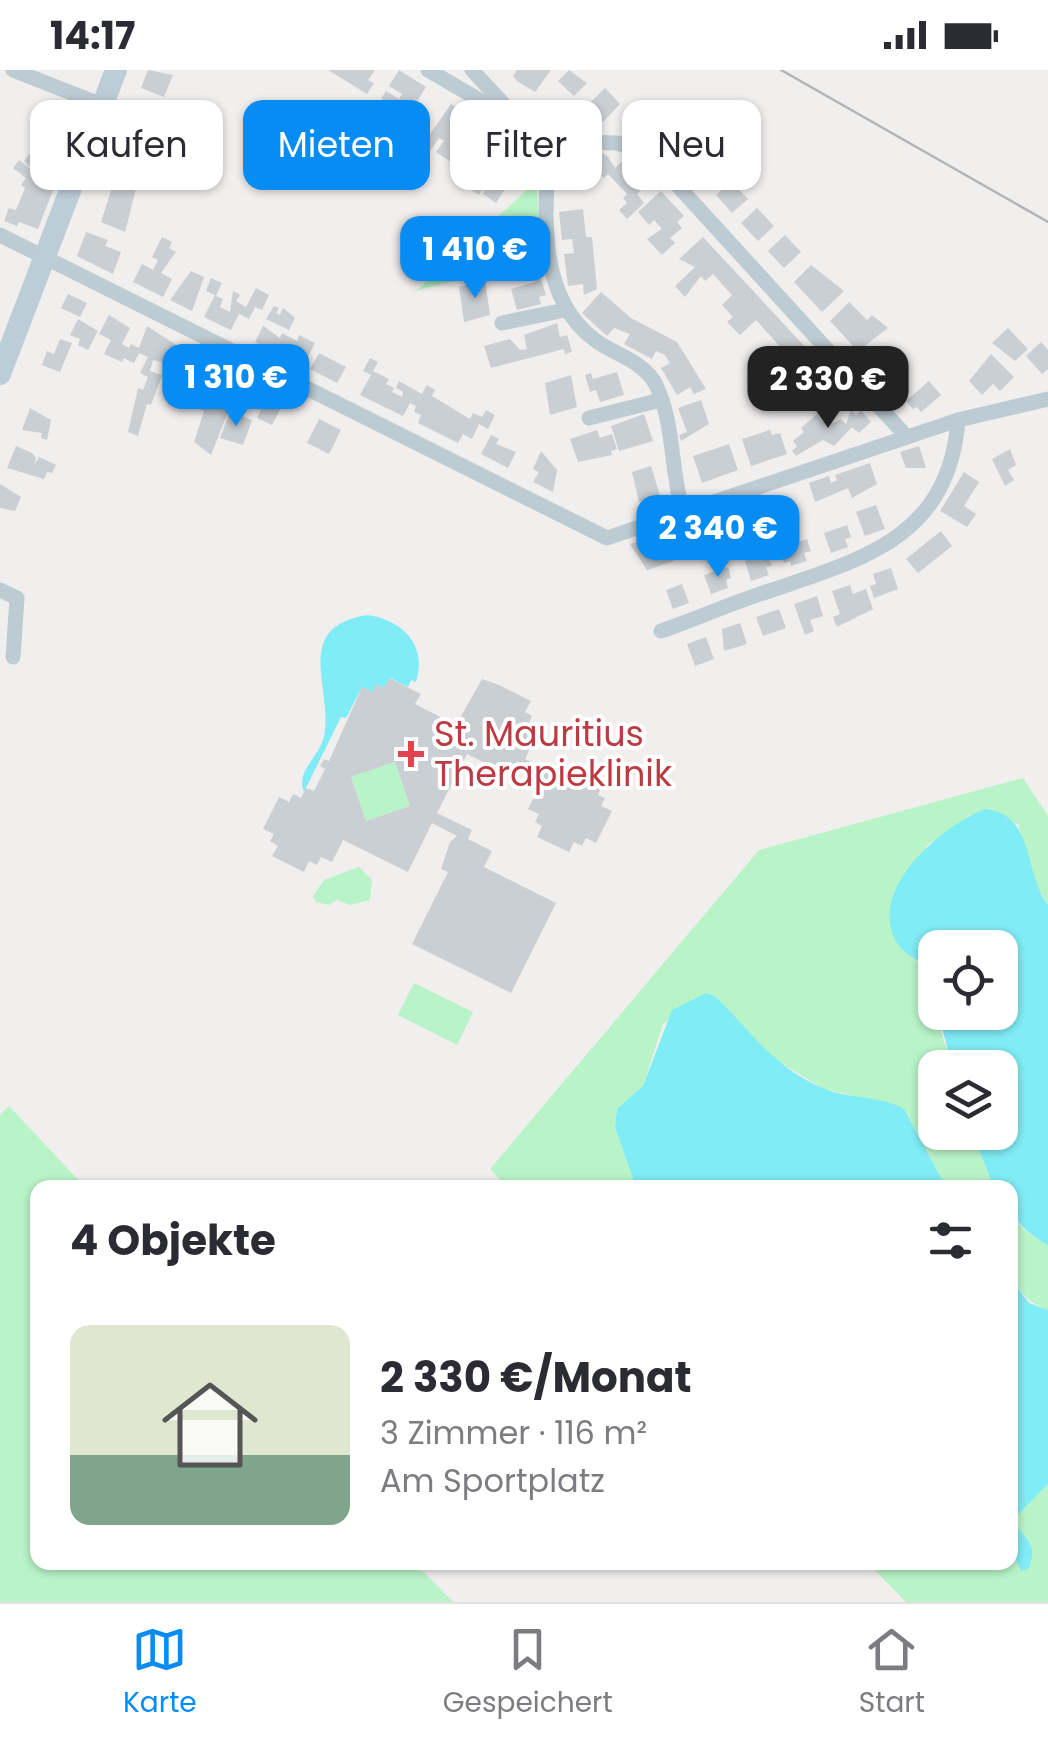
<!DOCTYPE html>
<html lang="de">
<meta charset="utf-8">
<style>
:root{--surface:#fff;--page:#f2f2f3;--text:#2b2b33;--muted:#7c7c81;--line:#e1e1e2;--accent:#068cf3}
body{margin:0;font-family:Poppins,sans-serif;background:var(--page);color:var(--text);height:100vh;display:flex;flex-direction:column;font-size:38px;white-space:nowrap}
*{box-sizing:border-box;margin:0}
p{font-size:32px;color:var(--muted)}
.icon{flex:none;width:55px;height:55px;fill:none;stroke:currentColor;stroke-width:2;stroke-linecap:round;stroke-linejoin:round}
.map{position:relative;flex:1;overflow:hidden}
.side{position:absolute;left:30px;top:1110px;width:988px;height:390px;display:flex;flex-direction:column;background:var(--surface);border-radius:20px;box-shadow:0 2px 8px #0004}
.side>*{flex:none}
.banner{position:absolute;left:30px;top:30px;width:990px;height:90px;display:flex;gap:20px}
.tools{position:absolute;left:918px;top:860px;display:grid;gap:20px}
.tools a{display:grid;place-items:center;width:100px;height:100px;border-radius:20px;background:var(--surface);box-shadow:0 2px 8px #0004;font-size:50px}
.price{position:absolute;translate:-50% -85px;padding:0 22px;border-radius:20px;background:var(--accent);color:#fff;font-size:32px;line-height:65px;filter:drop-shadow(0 2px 5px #0008)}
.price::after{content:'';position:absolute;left:50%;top:60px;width:30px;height:22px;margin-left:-15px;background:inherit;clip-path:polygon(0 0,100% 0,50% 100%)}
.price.current{background:#222;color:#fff}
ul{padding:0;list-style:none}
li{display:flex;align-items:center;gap:30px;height:250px;padding:0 40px}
li span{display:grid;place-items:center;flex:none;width:280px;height:200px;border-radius:20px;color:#555}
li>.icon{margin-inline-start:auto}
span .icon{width:120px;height:120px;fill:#fffc;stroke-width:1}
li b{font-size:42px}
h2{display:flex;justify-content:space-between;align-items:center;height:120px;padding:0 40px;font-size:42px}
.pill{padding:0 35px;border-radius:20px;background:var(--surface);box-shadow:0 2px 8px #0004;font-size:35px;line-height:90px}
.pill.current{background:var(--accent);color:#fff}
.status{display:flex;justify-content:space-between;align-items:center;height:70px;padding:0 50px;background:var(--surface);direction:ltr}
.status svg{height:28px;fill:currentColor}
.tabs{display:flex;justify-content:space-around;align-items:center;height:140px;border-top:2px solid var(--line);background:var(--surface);font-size:28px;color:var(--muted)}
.tabs a{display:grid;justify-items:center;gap:5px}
.tabs .current{color:var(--accent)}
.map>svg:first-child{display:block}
.green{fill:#b8f4c7}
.water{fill:#80ecf5}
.building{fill:#cacfd4;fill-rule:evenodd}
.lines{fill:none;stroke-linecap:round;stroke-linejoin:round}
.minor{stroke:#bdcbd2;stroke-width:15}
.secondary{stroke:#bdcdd8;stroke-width:22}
.tram{stroke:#b0b5ba;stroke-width:2.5}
.health-dot{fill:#e0444e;stroke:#fff;stroke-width:4}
.labels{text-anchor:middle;stroke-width:8;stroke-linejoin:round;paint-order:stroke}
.health-label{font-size:35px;fill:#be3a42;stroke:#fff;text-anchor:start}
</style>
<div class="status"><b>14:17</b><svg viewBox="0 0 49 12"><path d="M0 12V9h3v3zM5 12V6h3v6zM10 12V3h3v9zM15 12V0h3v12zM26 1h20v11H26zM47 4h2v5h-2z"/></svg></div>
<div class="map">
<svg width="1048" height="1532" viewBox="0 0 1048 1532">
<rect width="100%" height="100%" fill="#f1eeee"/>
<g class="green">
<polygon points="528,119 537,121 542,187 416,221"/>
<polygon points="395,692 410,736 366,751 351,707"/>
<polygon points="1023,708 1048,746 1048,835 1034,812 1018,754 970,745 926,776 910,886 933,906 935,942 952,997 935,998 935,1062 972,1063 994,1117 946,1117 904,1039 822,1018 778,991 739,956 716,926 706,923 663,954 643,1016 617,1039 615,1058 636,1117 507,1117 490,1099 759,780"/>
<polygon points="359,797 372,810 370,830 350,835 337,830 329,835 316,832 313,826 324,810"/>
<polygon points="414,913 473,942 457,975 398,945"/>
<polygon points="9,1036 85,1117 38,1118 38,1492 415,1493 453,1532 0,1532 0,1045"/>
<path d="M1010,1142L1023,1159L1048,1176V1240C1002,1223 1010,1184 1010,1142Z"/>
<polygon points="1048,1414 1048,1532 906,1532 868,1493 1010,1492 1010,1476 1021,1501 1011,1452"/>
</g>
<g class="water">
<path d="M368,545C402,550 428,575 416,612L411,610L408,617L390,608L384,618L376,615L373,622L362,617L346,648L341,647L304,722C295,701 320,687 324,666C334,619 290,557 368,545Z"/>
<path d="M985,739C1035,744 1023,802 1048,835V1176C1021,1157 1010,1152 1010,1118L994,1117L972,1063L1000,1062V998L952,997L939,945L1000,942V878H935V919C930,886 905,893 894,867C871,815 944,755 985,739Z"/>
<path d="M706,923L715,926C753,963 775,1000 828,1020C852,1029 882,1026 904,1039L946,1117H636L615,1058L617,1039L643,1016L672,940Z"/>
<path d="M1010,1207L1029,1233L1048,1240V1414L1012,1451C1026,1468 1039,1476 1028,1499L1021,1501L1010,1476Z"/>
</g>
<g class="building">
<polygon points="148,0 173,5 164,27 141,18"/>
<polygon points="328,0 375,0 368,10 374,13 367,24"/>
<polygon points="399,0 426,17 408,46 381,29 386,21 399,29 402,24 389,16"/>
<polygon points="517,0 551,0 535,22 517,11 513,6"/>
<polygon points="569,0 587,13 574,26 558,11"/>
<polygon points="605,18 620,34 598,57 587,46 574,59 559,44 572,31 582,41"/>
<polygon points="451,34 476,51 451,92 436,82 444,71 439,68 431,80 423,74"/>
<polygon points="636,36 653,37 673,46 664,73 624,56"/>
<polygon points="48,43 77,54 62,95 47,89 41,94 40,98 59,105 38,159 19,152 17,156 4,151 9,138 16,140 25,118 21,115 26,108 13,98 19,90 37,104 24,91 34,78 43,85 46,82 48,76 38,69"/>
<polygon points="691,53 704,68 683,88 675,80 685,71 681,67"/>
<polygon points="146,62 171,71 156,109 140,103 125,162 101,152 119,95 131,100"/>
<polygon points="496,72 523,89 513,104 486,88"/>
<polygon points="586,79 592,85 598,80 608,87 615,98 628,86 647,105 637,114 642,119 637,124 644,133 627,149 619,140 627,133 623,128 627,124 608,104 604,108 593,100 584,108 577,100 573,92"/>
<polygon points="708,80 725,97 707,115 690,98"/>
<polygon points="483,93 510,111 496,133 483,124 487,112 479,125 467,117"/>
<polygon points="731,111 748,129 732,143 716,125"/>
<polygon points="661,121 684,146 677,152 682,158 670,168 675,173 662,185 647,169 662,159 654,150 649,155 638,142"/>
<polygon points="757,138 774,156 758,171 741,153"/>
<polygon points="583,139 586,167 592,167 597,219 584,225 583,214 568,216 564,184 574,183 572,169 562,170 559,142"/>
<polygon points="86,162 108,170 105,176 121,182 113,204 77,186"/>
<polygon points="785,165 801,182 784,198 768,181"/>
<polygon points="162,167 172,172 169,178 176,182 161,203 172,209 163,227 133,212 142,194 153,200 158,190 152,187"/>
<polygon points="703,167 836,310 819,325 797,293 791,298 780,286 784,281 756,250 740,265 727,252 733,247 722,235 732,225 713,204 705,211 701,206 685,227 675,216 695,197 679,189"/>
<polygon points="811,195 844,221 822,242 794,212"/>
<polygon points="191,201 204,207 192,241 170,230"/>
<polygon points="540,206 546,225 539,227 541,234 517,240 511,219 535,212 534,208"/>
<polygon points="211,208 222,213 216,226 223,229 220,237 230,242 233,221 240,225 236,231 246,237 256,218 269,225 262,240 255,237 249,249 239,244 231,260 204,247 215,225 206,221"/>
<polygon points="485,210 490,245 464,252 459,217"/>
<polygon points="601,222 631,248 677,272 706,319 694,324 690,317 677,325 661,298 670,293 665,285 656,281 652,289 624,274 630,264 614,258 607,266 582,243"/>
<polygon points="68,224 87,233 80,247 61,238"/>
<polygon points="849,232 867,250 872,245 888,258 858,281 830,251"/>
<polygon points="274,236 279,238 276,243 280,245 283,238 295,248 289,260 266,249"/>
<polygon points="109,245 130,258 122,274 129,278 131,274 139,278 147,256 178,276 172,295 153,290 150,301 162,305 151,335 147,334 138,366 128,362 138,318 143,320 148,307 140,303 148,287 139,283 134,293 124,288 122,292 104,284 111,270 99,264"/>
<polygon points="78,249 98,261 88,280 78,275 80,269 70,265"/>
<polygon points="557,253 560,267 567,265 572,282 565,284 564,279 491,298 484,276 510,269 520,280 527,279 524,265"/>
<polygon points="263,256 280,268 282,263 297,271 299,265 315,273 303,296 255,272"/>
<polygon points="1008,258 1028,279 1015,291 992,273"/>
<polygon points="60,269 72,273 60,302 42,295 47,281 54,284"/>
<polygon points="1041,272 1048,280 1048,299 1042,304 1026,286"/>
<polygon points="887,275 906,295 888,312 869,292"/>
<circle cx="198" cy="293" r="11"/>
<polygon points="319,283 346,297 337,313 310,299"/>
<polygon points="991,284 1014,307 1000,321 993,314 982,325 969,311"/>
<polygon points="370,288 378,292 373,301 389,309 386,314 394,318 392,322 402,327 403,322 396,318 399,311 422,324 427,315 435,320 432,326 470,349 473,343 482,347 486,340 495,345 488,359 479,354 472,369 463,364 458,373 418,353 421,345 414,342 416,336 410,333 403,346 360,325 371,305 363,301"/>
<polygon points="221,292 260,312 251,329 232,320 227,330 232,332 211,385 194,372 204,341 187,333 196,315 214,324 219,313 212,310"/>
<polygon points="617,302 624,325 600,332 596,320 590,322 585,305 591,303 593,309"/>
<polygon points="571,305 577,337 550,345 545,313"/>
<polygon points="929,311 941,325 921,342 917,337 913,339 906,331"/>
<polygon points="269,322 285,330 272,355 257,348"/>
<polygon points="701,330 709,354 681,371 679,365 687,362 678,338"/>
<polygon points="30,338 51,350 47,370 41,368 42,363 22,360"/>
<polygon points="851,340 856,345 861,340 871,352 859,363 852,357 834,376 823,370 796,386 792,381 797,376 793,371 804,362 801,358 817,344 827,356 841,349 846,354"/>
<polygon points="230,342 252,350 243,375 220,368"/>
<polygon points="644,344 653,371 619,381 611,356"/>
<polygon points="319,349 341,360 329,384 307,373"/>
<polygon points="597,360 600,368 612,364 617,379 611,381 612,385 578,392 570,369"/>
<polygon points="770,360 772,365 780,363 787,384 751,396 742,369"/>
<polygon points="491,365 499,369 496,374 516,382 508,398 481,384"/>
<polygon points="729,374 738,400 702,413 693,386"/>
<polygon points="16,376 32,383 36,388 34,395 39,387 56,395 52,403 47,402 44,409 7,398"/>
<polygon points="919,376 926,398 906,398 900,382"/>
<polygon points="1010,379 1016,395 1008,400 1014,410 1005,416 992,389"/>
<polygon points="541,381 557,400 553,422 533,412 539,402 533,399"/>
<polygon points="870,393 877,414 852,428 848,418 815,432 809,413 829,406 831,413 837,410 835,405"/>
<polygon points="651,396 660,426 639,432 632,402"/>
<polygon points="964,402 979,412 964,436 976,444 967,457 940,441"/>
<polygon points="0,414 21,427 15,441 0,438"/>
<polygon points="745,435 752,455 728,463 731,473 725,475 718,456 724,454 721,443"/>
<polygon points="876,435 885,459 865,466 856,442"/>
<polygon points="847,455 851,467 845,469 848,477 831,483 824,463"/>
<polygon points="941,461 952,476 918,503 906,489"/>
<polygon points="657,466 662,482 670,480 674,491 647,500 630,474"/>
<polygon points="807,469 811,481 804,483 807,491 791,496 790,491 784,493 780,479"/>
<polygon points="767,483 772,496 766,497 769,505 751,511 745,491"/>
<polygon points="728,497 731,508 726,510 728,518 711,524 704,505"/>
<polygon points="891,498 898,519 874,528 870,516 876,514 873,504"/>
<polygon points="682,514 689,533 673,539 666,520"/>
<polygon points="850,515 853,524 866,519 873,539 837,557 833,547 840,544 832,521"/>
<polygon points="817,526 823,546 810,550 814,561 805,565 794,534"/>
<polygon points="779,539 786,558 763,566 756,547"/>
<polygon points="740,553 747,574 724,581 722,559"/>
<polygon points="706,567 714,589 695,596 687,574"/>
<path d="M389,608L421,624L415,634L456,655L482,609L499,615L531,631L525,642L532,646L529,653L540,658L525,689L566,709L571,698L603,714L598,725L605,728L601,736L612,741L596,773L586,768L582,776L574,772L569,782L537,767L542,756L535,752L539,744L528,739L543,709L517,696L513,703L498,696L497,699L467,684L437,743L472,760L468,769L492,781L484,797L556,833L511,923L412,874L448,802L441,799L450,772L457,766L432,753L408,802L343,770L332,792L321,787L317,795L309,791L304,802L272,786L278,776L270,771L274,764L263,759L279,727L289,732L293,724L301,728L306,718L314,721L325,699L320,696L324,689L329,691L362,617L373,622L376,614L384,618ZM395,692L410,736L366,751L351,707Z"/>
</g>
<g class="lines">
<g class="minor">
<polyline points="13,0 102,35"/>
<polyline points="428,0 550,71 617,73 639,80 657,93 907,367"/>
<polyline points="472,0 509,40"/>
<path d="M550,71C545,138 535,226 595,270C615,285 644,291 656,315C675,355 670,400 683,442"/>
<polyline points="0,165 607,468 958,350 1048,329"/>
<polyline points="502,253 565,240"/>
<polyline points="589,348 661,330"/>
<polyline points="0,520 17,528 13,587"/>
<path d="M661,561C698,548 732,533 769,521C864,489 949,467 958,350"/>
</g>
<polyline class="secondary" points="0,304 116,0"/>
<polyline class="tram" points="781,0 1048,152"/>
</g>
<path class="health-dot" d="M406 669h10v10h10v10h-10v10h-10v-10h-10v-10h10z"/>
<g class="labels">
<g class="health-label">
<text x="434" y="676">St. Mauritius<tspan x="434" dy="40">Therapieklinik</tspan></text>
</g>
</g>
</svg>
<div class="tools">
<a><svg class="icon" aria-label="locate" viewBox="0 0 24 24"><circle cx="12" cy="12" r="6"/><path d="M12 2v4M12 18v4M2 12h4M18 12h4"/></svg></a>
<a><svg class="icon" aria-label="layers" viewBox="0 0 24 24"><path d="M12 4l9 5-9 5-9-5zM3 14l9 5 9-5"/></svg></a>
</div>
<b class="price" style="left:475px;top:231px">1 410 €</b>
<b class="price" style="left:236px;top:359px">1 310 €</b>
<b class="price current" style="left:828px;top:361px">2 330 €</b>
<b class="price" style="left:718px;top:510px">2 340 €</b>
<div class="banner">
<a class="pill">Kaufen</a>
<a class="pill current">Mieten</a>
<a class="pill">Filter</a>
<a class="pill">Neu</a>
</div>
<section class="side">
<h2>4 Objekte<svg class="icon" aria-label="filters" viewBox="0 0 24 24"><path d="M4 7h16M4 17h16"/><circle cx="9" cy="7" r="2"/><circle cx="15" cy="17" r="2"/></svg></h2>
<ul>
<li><span style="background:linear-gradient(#dfe7d0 65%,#7fa58c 0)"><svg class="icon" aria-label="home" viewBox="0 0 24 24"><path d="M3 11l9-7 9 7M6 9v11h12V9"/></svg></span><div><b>2 330 €/Monat</b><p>3 Zimmer · 116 m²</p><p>Am Sportplatz</p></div></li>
</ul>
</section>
</div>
<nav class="tabs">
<a class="current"><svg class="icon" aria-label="map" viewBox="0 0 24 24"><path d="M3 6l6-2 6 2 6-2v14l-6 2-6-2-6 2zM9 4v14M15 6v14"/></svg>Karte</a>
<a><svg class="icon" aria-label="saved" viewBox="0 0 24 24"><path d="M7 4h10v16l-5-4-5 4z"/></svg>Gespeichert</a>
<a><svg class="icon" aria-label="home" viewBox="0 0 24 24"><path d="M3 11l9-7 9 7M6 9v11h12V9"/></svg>Start</a>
</nav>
